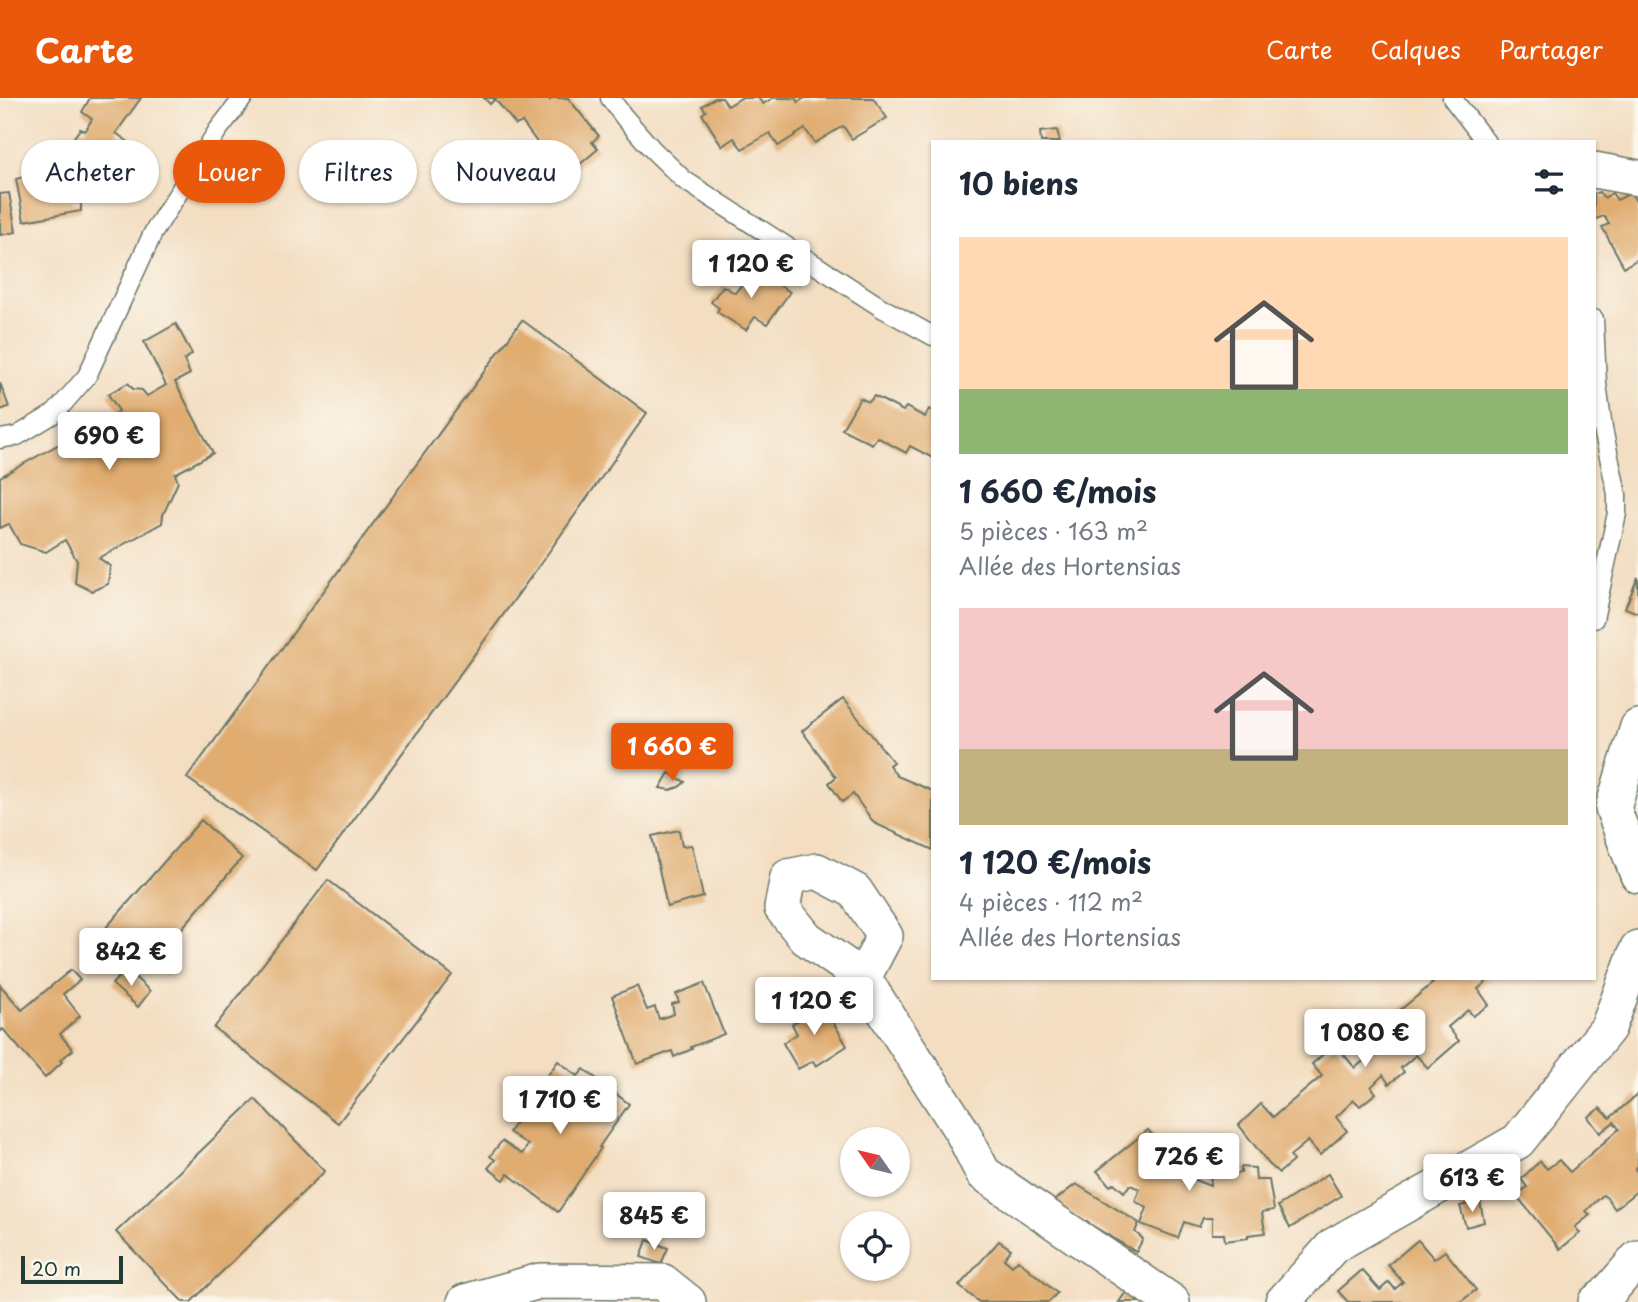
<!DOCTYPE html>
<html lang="fr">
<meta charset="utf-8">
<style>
:root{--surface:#fff;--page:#f2f2f3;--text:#1f2937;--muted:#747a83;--accent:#ea580c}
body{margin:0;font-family:"Playpen Sans",sans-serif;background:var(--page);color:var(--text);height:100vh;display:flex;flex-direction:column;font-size:26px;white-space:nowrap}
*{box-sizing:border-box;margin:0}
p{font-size:23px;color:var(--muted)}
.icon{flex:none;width:38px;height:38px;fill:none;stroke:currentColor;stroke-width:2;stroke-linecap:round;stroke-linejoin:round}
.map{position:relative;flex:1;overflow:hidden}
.details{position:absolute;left:931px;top:42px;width:665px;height:840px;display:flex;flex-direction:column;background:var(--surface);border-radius:0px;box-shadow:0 2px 5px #0004}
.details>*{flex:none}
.hud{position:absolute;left:21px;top:42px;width:665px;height:63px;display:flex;gap:14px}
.needle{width:46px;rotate:304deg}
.tools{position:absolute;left:840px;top:1029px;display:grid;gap:14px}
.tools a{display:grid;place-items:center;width:70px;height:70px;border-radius:50%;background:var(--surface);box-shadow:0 2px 5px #0004;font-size:35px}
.scale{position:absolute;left:21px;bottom:18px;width:102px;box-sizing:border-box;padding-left:7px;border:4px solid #1f3d34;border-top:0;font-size:19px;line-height:24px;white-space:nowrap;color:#1f3d34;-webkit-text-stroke:5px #fbf7ec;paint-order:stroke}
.price{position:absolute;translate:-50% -60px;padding:0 16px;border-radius:7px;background:#fff;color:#222;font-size:23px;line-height:46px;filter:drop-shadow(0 2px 4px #0008)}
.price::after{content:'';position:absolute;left:50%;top:42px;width:21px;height:16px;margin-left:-10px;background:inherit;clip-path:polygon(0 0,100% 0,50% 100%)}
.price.on{background:var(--accent);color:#fff}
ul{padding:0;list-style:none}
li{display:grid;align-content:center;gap:14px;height:371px;padding:0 28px}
li span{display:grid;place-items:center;height:217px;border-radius:0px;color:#555}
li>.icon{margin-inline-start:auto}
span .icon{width:126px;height:126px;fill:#fffc;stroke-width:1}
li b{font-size:30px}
h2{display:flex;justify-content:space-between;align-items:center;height:84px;padding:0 28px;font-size:30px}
.pill{padding:0 24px;border-radius:32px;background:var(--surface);box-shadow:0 2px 5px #0004;font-size:24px;line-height:63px}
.pill.on{background:var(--accent);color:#fff}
header{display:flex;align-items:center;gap:42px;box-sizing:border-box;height:98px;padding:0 35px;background:var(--accent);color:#fff}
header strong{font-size:33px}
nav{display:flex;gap:38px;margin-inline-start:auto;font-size:24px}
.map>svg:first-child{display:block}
.building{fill:#e0ac6f}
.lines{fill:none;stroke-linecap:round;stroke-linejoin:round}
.lane-casing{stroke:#697566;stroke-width:21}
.street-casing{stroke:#697566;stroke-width:38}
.lane{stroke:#fff;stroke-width:18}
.street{stroke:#fff;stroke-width:35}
</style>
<header>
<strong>Carte</strong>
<nav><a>Carte</a><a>Calques</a><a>Partager</a></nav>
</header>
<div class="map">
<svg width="1638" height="1204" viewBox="0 0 1638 1204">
<rect width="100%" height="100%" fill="#fbf7ec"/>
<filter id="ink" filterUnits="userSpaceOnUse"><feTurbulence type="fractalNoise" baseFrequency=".0143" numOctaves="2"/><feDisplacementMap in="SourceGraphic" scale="14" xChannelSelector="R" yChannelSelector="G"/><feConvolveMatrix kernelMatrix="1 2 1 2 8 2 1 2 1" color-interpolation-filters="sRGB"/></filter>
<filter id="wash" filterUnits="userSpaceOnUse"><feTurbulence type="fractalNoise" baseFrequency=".00686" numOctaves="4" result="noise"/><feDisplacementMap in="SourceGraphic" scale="28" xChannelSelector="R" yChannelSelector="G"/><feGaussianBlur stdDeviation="1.57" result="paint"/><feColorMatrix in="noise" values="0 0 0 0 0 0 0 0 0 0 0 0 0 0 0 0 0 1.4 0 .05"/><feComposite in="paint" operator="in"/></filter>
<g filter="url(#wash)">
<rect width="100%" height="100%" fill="#f3dec2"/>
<g id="blocks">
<g class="building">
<polygon points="90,0 141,0 116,35 130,45 116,66 125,74 112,94 75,71 84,58 78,53 83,46 74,39 80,31 85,33 92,21 82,14"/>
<polygon points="484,0 549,0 550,2 552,0 568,0 599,38 592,44 598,51 572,73 550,45 542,51 522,24 516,27 495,1 490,6"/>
<polygon points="715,0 722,0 728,8 741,0 758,0 763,6 773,0 795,0 798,4 805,0 873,0 887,20 852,41 843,28 815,45 805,31 778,48 770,35 742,51 734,40 722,48 702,16 706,13 702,8"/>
<polygon points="1057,32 1060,44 1041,44 1040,34"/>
<polygon points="47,69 49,73 65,70 72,105 81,105 81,113 24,123 16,81 28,78 28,73"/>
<polygon points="1599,94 1604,100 1612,95 1617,102 1631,95 1638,107 1638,161 1624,169 1602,129 1609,126 1604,118 1596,121 1594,118 1594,96"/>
<polygon points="9,95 16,134 0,137 0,96"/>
<polygon points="754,171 790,194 767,226 755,219 746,232 717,214 719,210 711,204 723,188 735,195"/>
<polygon points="522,222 647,315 541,465 317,772 187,680"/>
<polygon points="176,226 192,256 184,262 190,276 175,284 213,355 175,376 178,384 163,417 162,425 99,460 110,468 108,486 92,493 75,485 77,463 65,442 46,454 20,446 9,426 0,430 0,379 119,313 108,296 128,285 133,291 142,292 147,298 166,287 144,244"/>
<polygon points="0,285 9,309 0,312"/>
<polygon points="874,298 903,313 906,309 925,319 929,311 933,313 933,360 910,348 906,355 877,339 872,346 842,331 860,300 869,304"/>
<polygon points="1638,479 1638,515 1625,510"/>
<polygon points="843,601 893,664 889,667 897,678 933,693 933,752 874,725 853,696 842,704 829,685 836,679 802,633"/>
<polygon points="669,675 685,684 679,689 670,692 660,690"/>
<polygon points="201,722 242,760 148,870 104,832"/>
<polygon points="679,732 682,748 692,747 703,799 667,809 652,738"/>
<polygon points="328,782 452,877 338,1025 214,930"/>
<polygon points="126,871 150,893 138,909 112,886"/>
<polygon points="71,872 80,882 63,896 80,918 60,936 73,952 60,962 62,964 45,980 3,931 0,934 0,887 22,912"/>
<polygon points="1429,880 1491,880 1478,891 1489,907 1473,918 1468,912 1448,929 1459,943 1428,970 1416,957 1401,970 1404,974 1389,986 1383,977 1371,989 1376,995 1360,1008 1354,1002 1336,1019 1347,1033 1320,1057 1308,1043 1290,1058 1293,1063 1279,1075 1269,1066 1239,1027 1261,1006 1273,1019 1322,978 1312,966 1335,946 1355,970 1368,959 1349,937 1372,916 1382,927 1433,885"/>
<polygon points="704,885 724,936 691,949 692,951 674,959 672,953 637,966 612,898 637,888 647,912 655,909 659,921 674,916 672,906 679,904 676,896"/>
<polygon points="819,900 847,948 816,968 813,963 798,971 783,945 797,936 792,926 800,921 797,914"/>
<polygon points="558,963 578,978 584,971 629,1006 599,1049 601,1050 558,1114 508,1076 504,1082 488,1070 495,1062 490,1058 502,1043 522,1056 528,1047 509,1034 528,1008 551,1023 556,1017 551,1013 557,1006 538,991"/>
<polygon points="1638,996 1638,1068 1635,1071 1638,1075 1638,1092 1615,1111 1607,1100 1603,1097 1586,1113 1590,1117 1575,1129 1580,1135 1560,1151 1516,1097 1527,1089 1521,1081 1540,1063 1547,1071 1559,1062 1570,1074 1619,1031 1614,1024 1600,1035 1588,1019 1600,1010 1610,1020"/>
<polygon points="255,1001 325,1073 191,1204 183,1204 116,1134"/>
<polygon points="1148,1032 1169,1056 1159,1068 1210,1088 1211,1076 1241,1075 1241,1069 1255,1070 1256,1082 1269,1082 1274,1112 1262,1114 1265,1135 1248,1137 1248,1140 1225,1143 1224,1136 1212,1136 1212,1120 1203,1120 1199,1129 1184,1124 1178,1140 1141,1126 1147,1110 1135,1103 1140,1091 1130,1087 1124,1094 1114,1085 1110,1088 1097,1073"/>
<polygon points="1328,1076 1341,1098 1290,1130 1278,1108"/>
<polygon points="1076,1086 1139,1125 1135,1134 1143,1141 1136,1154 1053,1104"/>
<polygon points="1480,1103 1484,1124 1466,1129 1460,1108"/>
<polygon points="647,1142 668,1150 661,1166 641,1159"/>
<polygon points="1418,1142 1434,1161 1445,1153 1476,1192 1460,1204 1348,1204 1338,1193 1362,1172 1380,1192 1389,1184 1395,1191 1403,1184 1388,1167"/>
<polygon points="999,1143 1011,1151 1004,1161 1012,1168 1018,1162 1057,1195 1049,1204 979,1204 959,1188"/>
<polygon points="1126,1194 1140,1204 1119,1204"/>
</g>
</g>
</g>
<g filter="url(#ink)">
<use href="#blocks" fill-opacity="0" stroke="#697566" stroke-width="2"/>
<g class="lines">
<g class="lane-casing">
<g id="lane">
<polyline points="610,0 624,19 652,51 684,82 882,210 933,238"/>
<polyline points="1452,0 1486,44"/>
<polyline points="1594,221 1597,286 1603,331 1617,396 1617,415 1594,521"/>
<polyline points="0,341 17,338 55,315 87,278 153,135 218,32 243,0"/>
</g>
</g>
<g class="street-casing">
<g id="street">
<polyline points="1594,72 1638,80"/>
<polyline points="1638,629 1613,710 1638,777"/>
<polyline points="863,880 885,838 855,793 817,773 788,779 782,810 806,840 863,880 963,1035 983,1075 1172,1204"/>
<polyline points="465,1204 540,1183 663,1184 688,1204"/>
<polyline points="1283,1204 1333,1148 1518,1043 1608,930 1638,850"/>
<polyline points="1596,1204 1606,1197 1638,1160"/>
</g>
</g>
<use href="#lane" class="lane"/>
<use href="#street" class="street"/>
</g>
</g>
</svg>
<div class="tools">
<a><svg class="needle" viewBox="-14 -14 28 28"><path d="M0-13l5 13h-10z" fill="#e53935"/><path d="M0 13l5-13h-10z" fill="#747a83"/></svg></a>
<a><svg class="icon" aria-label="locate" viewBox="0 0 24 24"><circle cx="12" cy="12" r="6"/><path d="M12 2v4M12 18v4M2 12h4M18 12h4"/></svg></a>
</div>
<div class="scale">20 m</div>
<b class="price" style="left:751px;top:202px">1 120 €</b>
<b class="price" style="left:109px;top:374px">690 €</b>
<b class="price on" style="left:672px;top:685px">1 660 €</b>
<b class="price" style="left:131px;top:890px">842 €</b>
<b class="price" style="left:814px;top:939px">1 120 €</b>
<b class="price" style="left:1365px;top:971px">1 080 €</b>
<b class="price" style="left:560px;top:1038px">1 710 €</b>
<b class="price" style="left:1189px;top:1095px">726 €</b>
<b class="price" style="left:1472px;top:1116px">613 €</b>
<b class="price" style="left:654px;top:1154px">845 €</b>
<div class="hud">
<a class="pill">Acheter</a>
<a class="pill on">Louer</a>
<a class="pill">Filtres</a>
<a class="pill">Nouveau</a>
</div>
<section class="details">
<h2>10 biens<svg class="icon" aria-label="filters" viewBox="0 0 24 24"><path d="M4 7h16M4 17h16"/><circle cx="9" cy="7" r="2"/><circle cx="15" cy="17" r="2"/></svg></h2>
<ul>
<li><span style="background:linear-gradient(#ffd9b3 70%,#8fb573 0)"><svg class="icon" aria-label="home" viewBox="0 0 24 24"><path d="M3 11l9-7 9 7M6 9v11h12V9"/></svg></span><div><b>1 660 €/mois</b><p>5 pièces · 163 m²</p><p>Allée des Hortensias</p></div></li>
<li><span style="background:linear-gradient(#f6c9c9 65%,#c2b280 0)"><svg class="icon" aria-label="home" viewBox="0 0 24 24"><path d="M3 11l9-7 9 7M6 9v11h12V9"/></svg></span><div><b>1 120 €/mois</b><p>4 pièces · 112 m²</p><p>Allée des Hortensias</p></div></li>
</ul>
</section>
</div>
